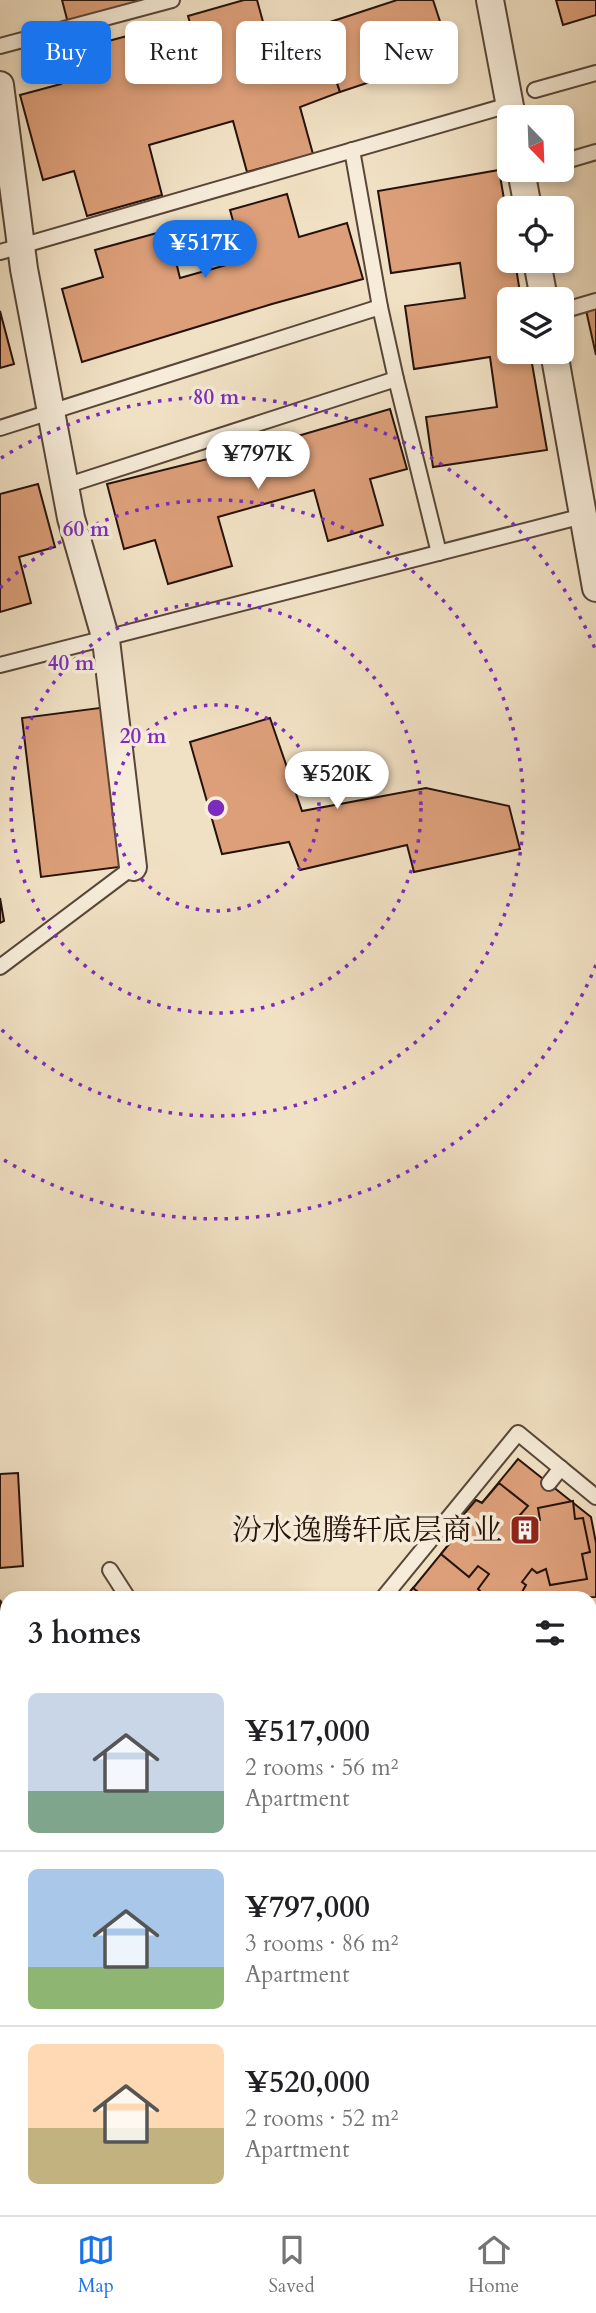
<!DOCTYPE html>
<meta charset="utf-8">
<style>
:root{--surface:#fff;--page:#f2f2f2;--text:#202124;--muted:#757577;--line:#e0e0e0;--accent:#1a73e8}
body{margin:0;font-family:Cardo,"Noto Serif SC",serif;background:var(--page);color:var(--text);height:100vh;display:flex;flex-direction:column;font-size:26px;white-space:nowrap}
*{box-sizing:border-box;margin:0}
p{font-size:23px;color:var(--muted)}
.icon{flex:none;width:38px;height:38px;fill:none;stroke:currentColor;stroke-width:2;stroke-linecap:round;stroke-linejoin:round}
.map{position:relative;flex:1;overflow:hidden}
.drawer{position:absolute;left:0px;top:1591px;width:597px;height:625px;display:flex;flex-direction:column;background:var(--surface);border-radius:21px 21px 0 0;box-shadow:0 4px 10px #0003}
.drawer>*{flex:none}
.guide{position:absolute;left:21px;top:21px;width:555px;height:63px;display:flex;gap:14px}
.needle{width:46px;rotate:157deg}
.controls{position:absolute;left:497px;top:105px;display:grid;gap:14px}
.controls a{display:grid;place-items:center;width:77px;height:77px;border-radius:10px;background:var(--surface);box-shadow:0 4px 10px #0003;font-size:35px}
.price{position:absolute;translate:-50% -60px;padding:0 16px;border-radius:24px;background:#fff;color:#222;font-size:23px;line-height:46px;filter:drop-shadow(0 2px 4px #0008)}
.price::after{content:'';position:absolute;left:50%;top:42px;width:21px;height:16px;margin-left:-10px;background:inherit;clip-path:polygon(0 0,100% 0,50% 100%)}
.price.on{background:var(--accent);color:#fff}
ul{padding:0;list-style:none}
li{display:flex;align-items:center;gap:21px;height:175px;padding:0 28px}
li+li{border-top:2px solid var(--line)}
li span{display:grid;place-items:center;flex:none;width:196px;height:140px;border-radius:10px;color:#555}
li>.icon{margin-inline-start:auto}
span .icon{width:84px;height:84px;fill:#fffc;stroke-width:1}
li b{font-size:30px}
h2{display:flex;justify-content:space-between;align-items:center;height:84px;padding:0 28px;font-size:30px}
.pill{padding:0 24px;border-radius:10px;background:var(--surface);box-shadow:0 4px 10px #0003;font-size:24px;line-height:63px}
.pill.on{background:var(--accent);color:#fff}
.dock{display:flex;justify-content:space-around;align-items:center;height:98px;border-top:2px solid var(--line);background:var(--surface);font-size:19px;color:var(--muted)}
.dock a{display:grid;justify-items:center;gap:4px}
.dock .on{color:var(--accent)}
.map>svg:first-child{display:block}
.green{fill:#b6c497;stroke:#6e6b50;stroke-width:2}
.building{fill:#dc9f79;stroke:#25120a;stroke-width:2}
.lines{fill:none;stroke-linecap:round;stroke-linejoin:round}
.service-casing{stroke:#584638;stroke-width:18}
.minor-casing{stroke:#584638;stroke-width:30}
.service{stroke:#f6ecd9;stroke-width:14}
.minor{stroke:#f6ecd9;stroke-width:26}
.ring{fill:none;stroke:#7b2cbf;stroke-width:3.5;stroke-dasharray:3.5 7}
.labels{text-anchor:middle;stroke-width:7;stroke-linejoin:round;paint-order:stroke}
.poi-label{font-size:30px;fill:#25120a;stroke:#f6ecd9;text-anchor:end}
.centre{fill:#7b2cbf;stroke:#f6ecd9;stroke-width:3.5}
.ring-label{font-size:21px;text-anchor:middle;font-weight:bold;fill:#7b2cbf;stroke:#f6ecd9;stroke-width:7;stroke-linejoin:round;paint-order:stroke}
</style>
<div class="map">
<svg width="596" height="2215" viewBox="0 0 596 2215">
<rect width="100%" height="100%" fill="#f1e1c4"/>
<filter id="stains"><feTurbulence type="fractalNoise" baseFrequency=".00286" numOctaves="4"/><feColorMatrix values="0 0 0 0 .2 0 0 0 0 .09 0 0 0 0 .02 0 0 0 .5 -.17"/></filter>
<radialGradient id="worn" r=".72"><stop offset=".6" stop-color="#630" stop-opacity="0"/><stop offset="1" stop-color="#630" stop-opacity=".3"/></radialGradient>
<polygon class="green" points="590,1787 596,1791 596,1858 593,1861 596,1865 596,1893 590,1888"/>
<g class="building">
<polygon points="62,0 145,0 68,23"/>
<polygon points="244,0 257,0 268,40 318,26 340,92 300,107 313,154 247,172 233,121 149,145 162,195 87,216 74,171 43,180 20,95 61,84 53,56 138,33 150,80 202,67 188,16"/>
<polygon points="397,0 433,0 451,55 340,92 318,26"/>
<polygon points="556,0 596,0 596,15 563,25"/>
<polygon points="499,170 509,228 509,261 515,261 521,299 509,299 509,352 530,352 547,450 433,467 426,417 497,407 490,357 414,369 405,306 465,298 460,263 391,273 378,191"/>
<polygon points="287,194 299,237 347,223 363,279 272,304 82,362 62,289 103,277 95,250 168,230 180,278 244,260 230,210"/>
<polygon points="596,308 596,355 586,310"/>
<polygon points="0,311 14,364 0,368"/>
<polygon points="390,409 407,469 370,479 383,525 328,541 314,490 218,517 232,566 168,584 155,540 124,549 107,484 284,440"/>
<polygon points="38,484 55,547 19,557 31,603 0,612 0,494"/>
<polygon points="107,707 127,866 41,877 22,718"/>
<polygon points="270,718 302,811 426,788 509,806 520,849 414,872 407,845 300,870 289,842 222,854 190,742"/>
<polygon points="0,898 4,921 0,923"/>
<polygon points="518,1459 591,1517 596,1543 596,1597 405,1598 459,1532 453,1527 476,1500 482,1503"/>
<polygon points="18,1473 23,1566 0,1568 0,1474"/>
<polygon points="499,1483 528,1506 520,1515 528,1522 540,1520 538,1508 573,1501 575,1519 583,1518 590,1552 582,1554 587,1579 550,1585 546,1569 537,1573 532,1569 522,1582 526,1585 522,1592 530,1598 481,1598 484,1595 478,1589 489,1574 478,1566 469,1577 441,1554 459,1532 453,1527 476,1500 482,1503"/>
<polygon points="413,1588 426,1598 405,1598"/>
<polygon points="0,1600 7,1613 7,1861 0,1847"/>
<polygon points="7,2109 7,2183 0,2185 0,2112"/>
<polygon points="7,2183 7,2208 68,2208 70,2215 0,2215 0,2185"/>
<polygon points="94,2208 165,2208 168,2215 74,2215"/>
</g>
<g class="lines">
<g class="service-casing">
<g id="service">
<polyline points="0,46 172,0"/>
<polyline points="535,90 596,73"/>
<polyline points="352,150 380,307"/>
<polyline points="562,162 596,152"/>
<polyline points="0,252 509,105"/>
<polyline points="562,311 596,301"/>
<polyline points="396,379 439,553"/>
<polyline points="0,428 380,307 396,379 65,486"/>
<polyline points="0,665 583,516"/>
<polyline points="0,967 133,867"/>
<polyline points="549,1483 561,1468"/>
<polyline points="110,1570 128,1598"/>
<polyline points="383,1598 518,1433 596,1497"/>
<polyline points="590,1683 596,1676"/>
<polyline points="0,1917 7,1933"/>
<polyline points="0,2112 7,2109"/>
<polyline points="590,2156 596,2158"/>
<polyline points="0,2185 7,2183"/>
<polyline points="74,2215 94,2208"/>
<polyline points="482,2215 487,2208"/>
</g>
</g>
<g class="minor-casing">
<g id="minor">
<polyline points="490,0 512,117"/>
<polyline points="0,85 24,269 65,486 71,518 106,640 133,867"/>
<polyline points="521,170 528,208"/>
<polyline points="537,261 544,299"/>
<polyline points="554,352 596,588"/>
<polyline points="590,1921 596,1926"/>
<polyline points="0,2030 7,2029"/>
</g>
</g>
<use href="#service" class="service"/>
<use href="#minor" class="minor"/>
</g>
<g class="ring">
<circle cx="216" cy="808" r="103"/>
<circle cx="216" cy="808" r="205"/>
<path d="M0 588A308 308 0 1 1 0 1028"/>
<path d="M596 965A411 411 0 0 1 1 1158M1 458A411 411 0 0 1 596 651"/>
</g>
<defs>
<g id="building-square" transform="scale(1.575)"><rect x="-9" y="-9" width="18" height="18" rx="4" fill="#8f2418" stroke="#f6ecd9"/><path d="M-4-6H4V6H1V3H-1V6H-4ZM-2.5-4.3h1.7v1.8h-1.7ZM.8-4.3h1.7v1.8H.8ZM-2.5-1h1.7V.8h-1.7ZM.8-1h1.7V.8H.8Z" fill="#fff"/></g>
</defs>
<g fill-rule="evenodd">
<use href="#building-square" x="525" y="1530"/>
</g>
<g class="labels">
<g class="poi-label">
<text x="502" y="1540">汾水逸腾轩底层商业</text>
</g>
</g>
<circle cx="216" cy="808" r="10" class="centre"/>
<g class="ring-label">
<text x="216" y="404">80 m</text>
<text x="86" y="536">60 m</text>
<text x="71" y="670">40 m</text>
<text x="143" y="743">20 m</text>
</g>
<rect width="100%" height="100%" filter="url(#stains)"/>
<rect width="100%" height="100%" fill="url(#worn)"/>
</svg>
<div class="controls">
<a><svg class="needle" viewBox="-14 -14 28 28"><path d="M0-13l5 13h-10z" fill="#e53935"/><path d="M0 13l5-13h-10z" fill="#757577"/></svg></a>
<a><svg class="icon" aria-label="locate" viewBox="0 0 24 24"><circle cx="12" cy="12" r="6"/><path d="M12 2v4M12 18v4M2 12h4M18 12h4"/></svg></a>
<a><svg class="icon" aria-label="layers" viewBox="0 0 24 24"><path d="M12 4l9 5-9 5-9-5zM3 14l9 5 9-5"/></svg></a>
</div>
<b class="price on" style="left:205px;top:280px">¥517K</b>
<b class="price" style="left:258px;top:491px">¥797K</b>
<b class="price" style="left:337px;top:811px">¥520K</b>
<div class="guide">
<a class="pill on">Buy</a>
<a class="pill">Rent</a>
<a class="pill">Filters</a>
<a class="pill">New</a>
</div>
<section class="drawer">
<h2>3 homes<svg class="icon" aria-label="filters" viewBox="0 0 24 24"><path d="M4 7h16M4 17h16"/><circle cx="9" cy="7" r="2"/><circle cx="15" cy="17" r="2"/></svg></h2>
<ul>
<li><span style="background:linear-gradient(#c9d6e8 70%,#7fa58c 0)"><svg class="icon" aria-label="home" viewBox="0 0 24 24"><path d="M3 11l9-7 9 7M6 9v11h12V9"/></svg></span><div><b>¥517,000</b><p>2 rooms · 56 m²</p><p>Apartment</p></div></li>
<li><span style="background:linear-gradient(#a9c7e8 70%,#8fb573 0)"><svg class="icon" aria-label="home" viewBox="0 0 24 24"><path d="M3 11l9-7 9 7M6 9v11h12V9"/></svg></span><div><b>¥797,000</b><p>3 rooms · 86 m²</p><p>Apartment</p></div></li>
<li><span style="background:linear-gradient(#ffd9b3 60%,#c2b280 0)"><svg class="icon" aria-label="home" viewBox="0 0 24 24"><path d="M3 11l9-7 9 7M6 9v11h12V9"/></svg></span><div><b>¥520,000</b><p>2 rooms · 52 m²</p><p>Apartment</p></div></li>
</ul>
</section>
</div>
<nav class="dock">
<a class="on"><svg class="icon" aria-label="map" viewBox="0 0 24 24"><path d="M3 6l6-2 6 2 6-2v14l-6 2-6-2-6 2zM9 4v14M15 6v14"/></svg>Map</a>
<a><svg class="icon" aria-label="saved" viewBox="0 0 24 24"><path d="M7 4h10v16l-5-4-5 4z"/></svg>Saved</a>
<a><svg class="icon" aria-label="home" viewBox="0 0 24 24"><path d="M3 11l9-7 9 7M6 9v11h12V9"/></svg>Home</a>
</nav>
